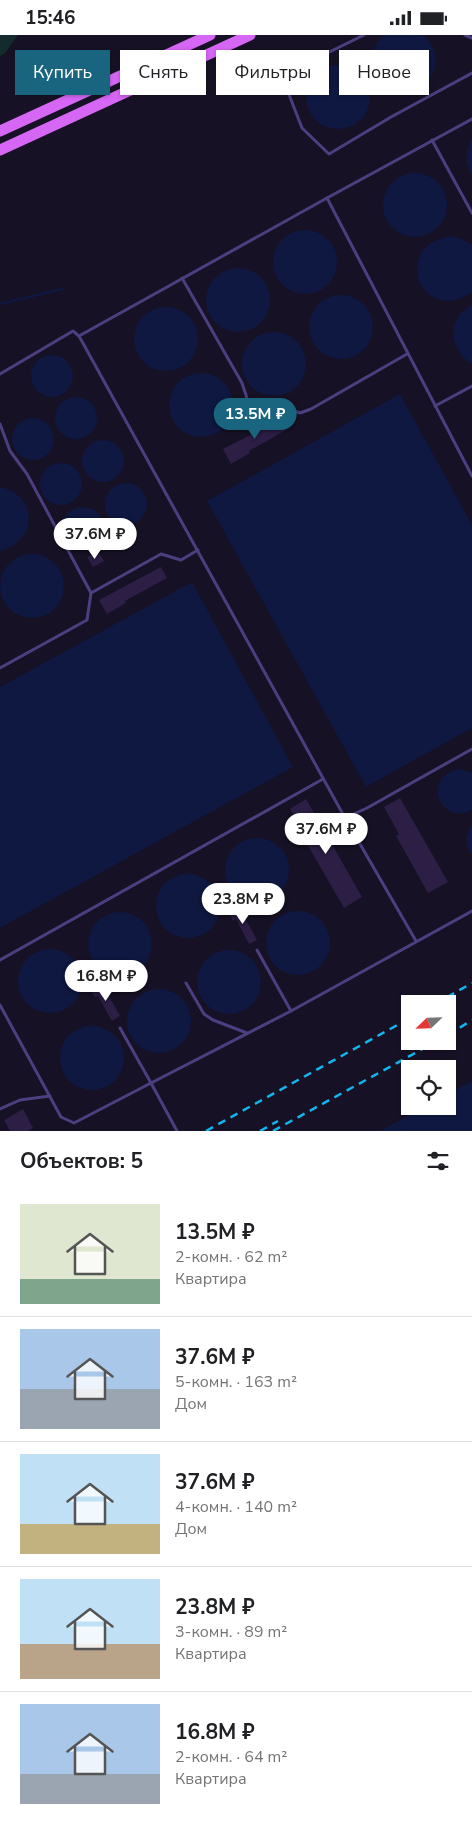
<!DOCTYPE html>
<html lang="ru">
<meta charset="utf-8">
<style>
:root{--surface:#fff;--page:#f2f2f2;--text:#202124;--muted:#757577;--line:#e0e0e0;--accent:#19647f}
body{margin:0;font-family:"Nunito Sans",sans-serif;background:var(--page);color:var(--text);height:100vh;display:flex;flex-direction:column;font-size:19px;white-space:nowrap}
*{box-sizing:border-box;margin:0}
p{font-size:16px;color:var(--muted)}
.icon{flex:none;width:28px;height:28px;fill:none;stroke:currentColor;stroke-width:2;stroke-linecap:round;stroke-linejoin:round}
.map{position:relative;height:1096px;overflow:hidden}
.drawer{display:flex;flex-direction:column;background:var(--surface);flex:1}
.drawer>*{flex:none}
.banner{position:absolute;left:15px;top:15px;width:442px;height:45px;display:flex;gap:10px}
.needle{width:32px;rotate:247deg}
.buttons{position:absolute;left:401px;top:960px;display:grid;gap:10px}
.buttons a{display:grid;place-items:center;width:55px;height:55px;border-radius:0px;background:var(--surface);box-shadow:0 1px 4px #0004;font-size:25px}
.price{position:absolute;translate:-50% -42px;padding:0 11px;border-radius:18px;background:#fff;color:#222;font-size:16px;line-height:32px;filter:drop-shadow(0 1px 2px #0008)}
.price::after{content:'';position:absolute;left:50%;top:30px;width:15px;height:11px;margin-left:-8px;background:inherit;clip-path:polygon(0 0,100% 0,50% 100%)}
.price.current{background:var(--accent);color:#fff}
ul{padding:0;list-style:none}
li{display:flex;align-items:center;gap:15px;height:125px;padding:0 20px}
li+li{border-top:1px solid var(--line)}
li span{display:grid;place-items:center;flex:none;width:140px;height:100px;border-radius:0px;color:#555}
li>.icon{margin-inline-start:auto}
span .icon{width:60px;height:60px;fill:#fffc;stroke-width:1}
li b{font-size:21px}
h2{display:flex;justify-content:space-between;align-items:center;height:60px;padding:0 20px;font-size:21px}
.tag{padding:0 18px;border-radius:0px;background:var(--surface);box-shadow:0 1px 4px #0004;font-size:18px;line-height:45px}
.tag.current{background:var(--accent);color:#fff}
.status{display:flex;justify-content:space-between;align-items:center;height:35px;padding:0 25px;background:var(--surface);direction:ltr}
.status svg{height:14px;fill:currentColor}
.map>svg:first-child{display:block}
.green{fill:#142b2e}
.water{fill:#0e1841}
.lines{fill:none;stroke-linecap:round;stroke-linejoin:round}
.stream{stroke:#0e1841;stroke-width:2.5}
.building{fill:#2c1e45}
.lane{stroke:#4c3f81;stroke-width:3}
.primary{stroke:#d666f4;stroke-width:11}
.rail{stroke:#11b5ef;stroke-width:2.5;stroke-dasharray:8 6;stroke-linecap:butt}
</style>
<div class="status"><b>15:46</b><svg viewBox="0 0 49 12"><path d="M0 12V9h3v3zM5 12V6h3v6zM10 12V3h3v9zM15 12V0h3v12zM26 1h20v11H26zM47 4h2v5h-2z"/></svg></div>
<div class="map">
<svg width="472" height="1096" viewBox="0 0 472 1096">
<rect width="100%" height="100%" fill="#171125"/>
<polygon class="green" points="0,0 18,0 5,18 0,21"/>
<g class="water">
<path d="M385,0H422C432,6 437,19 435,30C428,72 367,63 372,22C373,13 377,5 385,0Z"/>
<circle cx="338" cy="62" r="32"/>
<path d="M472,104V140C464,128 465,115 472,104Z"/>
<circle cx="415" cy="170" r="32"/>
<circle cx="305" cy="227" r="32"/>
<path d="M450,201L462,204L472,210V257C425,292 387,213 450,201Z"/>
<circle cx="238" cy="265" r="32"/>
<circle cx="341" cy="292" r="32"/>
<path d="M472,270V329C454,319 446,293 462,277C465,274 469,272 472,270Z"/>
<circle cx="166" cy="304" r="32"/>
<circle cx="274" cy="329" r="32"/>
<circle cx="52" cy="341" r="21"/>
<circle cx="201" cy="370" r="32"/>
<polygon points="400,359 472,490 472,693 366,752 207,466"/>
<circle cx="76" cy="383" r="21"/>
<circle cx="33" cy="404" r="21"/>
<circle cx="103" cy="426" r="21"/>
<circle cx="61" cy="449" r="21"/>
<circle cx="126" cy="469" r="21"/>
<path d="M0,452C39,460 38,506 0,516Z"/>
<circle cx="83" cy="493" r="21"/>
<circle cx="32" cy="551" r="32"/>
<polygon points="192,547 293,732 0,893 0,652"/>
<path d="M460,734L472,738V774C444,794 417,742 460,734Z"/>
<path d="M472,790V820C464,810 465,801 472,790Z"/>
<circle cx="257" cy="835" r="32"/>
<circle cx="188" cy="871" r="32"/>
<circle cx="298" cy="908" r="32"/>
<circle cx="120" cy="909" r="32"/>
<circle cx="50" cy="946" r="32"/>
<circle cx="229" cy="947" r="32"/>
<circle cx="159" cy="986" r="32"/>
<circle cx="92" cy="1023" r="32"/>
<polygon points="472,1046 472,1096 380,1096 426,1071 448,1071 448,1059"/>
</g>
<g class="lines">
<polyline class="stream" points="0,269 62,254"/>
</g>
<g class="building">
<polygon points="285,382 291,392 249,416 250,418 231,429 223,414"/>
<polygon points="94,518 96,521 100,519 104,526 93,532 87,522"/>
<polygon points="161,532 167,543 125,566 126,568 107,579 99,565"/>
<polygon points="400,763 448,847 428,858 396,801 399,799 384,772"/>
<polygon points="306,764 362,862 344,873 303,802 306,801 290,774"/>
<polygon points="239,872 257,905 249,909 236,884 233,886 229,878"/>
<polygon points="102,949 120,981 112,986 98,961 95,962 91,955"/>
<polygon points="23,1074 33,1093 28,1096 10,1096 4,1085"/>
</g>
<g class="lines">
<g class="lane">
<polyline points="364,0 299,32 288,57 302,93 329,119 391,82 472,38"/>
<polyline points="465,0 472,3"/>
<polyline points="472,84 327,163 472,441"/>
<polyline points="432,105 472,178"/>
<polyline points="327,163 79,301 345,783 416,906"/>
<polyline points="182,243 242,348 246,360 251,385 278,370 300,378 311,374 407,319"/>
<polyline points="0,339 73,296 79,301"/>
<polyline points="435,371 472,351"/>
<polyline points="0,389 10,416 27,439 91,558"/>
<polyline points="0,633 87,585 91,558 161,519 181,525 198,515"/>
<polyline points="345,783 367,773 472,714"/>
<polyline points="257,915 291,976"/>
<polyline points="0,925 323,744"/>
<polyline points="186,948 204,979 213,985 247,998"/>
<polyline points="0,970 61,1082 74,1088 151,1048 120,993"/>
<polyline points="0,1074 20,1065 50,1061"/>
<polyline points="177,1096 151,1048 291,976 472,876"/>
</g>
<g class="primary">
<polyline points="0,96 210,0"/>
<polyline points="0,115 250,0"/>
</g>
<g class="rail">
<polyline points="435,969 472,948"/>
<polyline points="448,1000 472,985"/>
<polyline points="206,1096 410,983"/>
<polyline points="260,1096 278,1086"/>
<polyline points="273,1096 437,1006"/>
</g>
</g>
</svg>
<div class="buttons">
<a><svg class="needle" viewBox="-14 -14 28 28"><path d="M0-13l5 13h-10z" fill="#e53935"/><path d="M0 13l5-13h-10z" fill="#757577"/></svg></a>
<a><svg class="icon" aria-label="locate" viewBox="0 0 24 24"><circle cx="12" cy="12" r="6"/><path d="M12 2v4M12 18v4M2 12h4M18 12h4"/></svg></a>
</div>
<b class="price current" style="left:255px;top:405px">13.5M ₽</b>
<b class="price" style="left:95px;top:525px">37.6M ₽</b>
<b class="price" style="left:326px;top:820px">37.6M ₽</b>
<b class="price" style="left:243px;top:890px">23.8M ₽</b>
<b class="price" style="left:106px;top:967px">16.8M ₽</b>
<div class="banner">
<a class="tag current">Купить</a>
<a class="tag">Снять</a>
<a class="tag">Фильтры</a>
<a class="tag">Новое</a>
</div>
</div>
<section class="drawer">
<h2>Объектов: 5<svg class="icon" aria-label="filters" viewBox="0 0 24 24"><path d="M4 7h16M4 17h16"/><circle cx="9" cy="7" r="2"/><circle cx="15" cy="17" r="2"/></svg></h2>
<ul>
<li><span style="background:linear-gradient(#dfe7d0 75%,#7fa58c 0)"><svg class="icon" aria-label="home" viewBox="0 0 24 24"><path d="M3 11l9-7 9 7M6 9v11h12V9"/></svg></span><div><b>13.5M ₽</b><p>2-комн. · 62 m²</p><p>Квартира</p></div></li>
<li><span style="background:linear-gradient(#a9c7e8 60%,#9aa5b1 0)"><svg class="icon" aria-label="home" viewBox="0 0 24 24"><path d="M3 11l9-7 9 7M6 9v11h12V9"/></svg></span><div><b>37.6M ₽</b><p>5-комн. · 163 m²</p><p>Дом</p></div></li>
<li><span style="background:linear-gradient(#bfe0f5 70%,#c2b280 0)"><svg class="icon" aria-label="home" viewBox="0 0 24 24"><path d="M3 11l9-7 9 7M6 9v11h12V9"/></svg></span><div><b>37.6M ₽</b><p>4-комн. · 140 m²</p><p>Дом</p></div></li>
<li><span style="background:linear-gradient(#bfe0f5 65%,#b9a48a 0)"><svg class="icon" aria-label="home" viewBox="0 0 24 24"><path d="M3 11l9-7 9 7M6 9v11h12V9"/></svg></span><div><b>23.8M ₽</b><p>3-комн. · 89 m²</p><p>Квартира</p></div></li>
<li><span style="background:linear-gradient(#a9c7e8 70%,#9aa5b1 0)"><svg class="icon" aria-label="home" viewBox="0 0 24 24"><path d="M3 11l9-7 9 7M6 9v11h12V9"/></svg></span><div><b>16.8M ₽</b><p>2-комн. · 64 m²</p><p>Квартира</p></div></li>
</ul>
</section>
